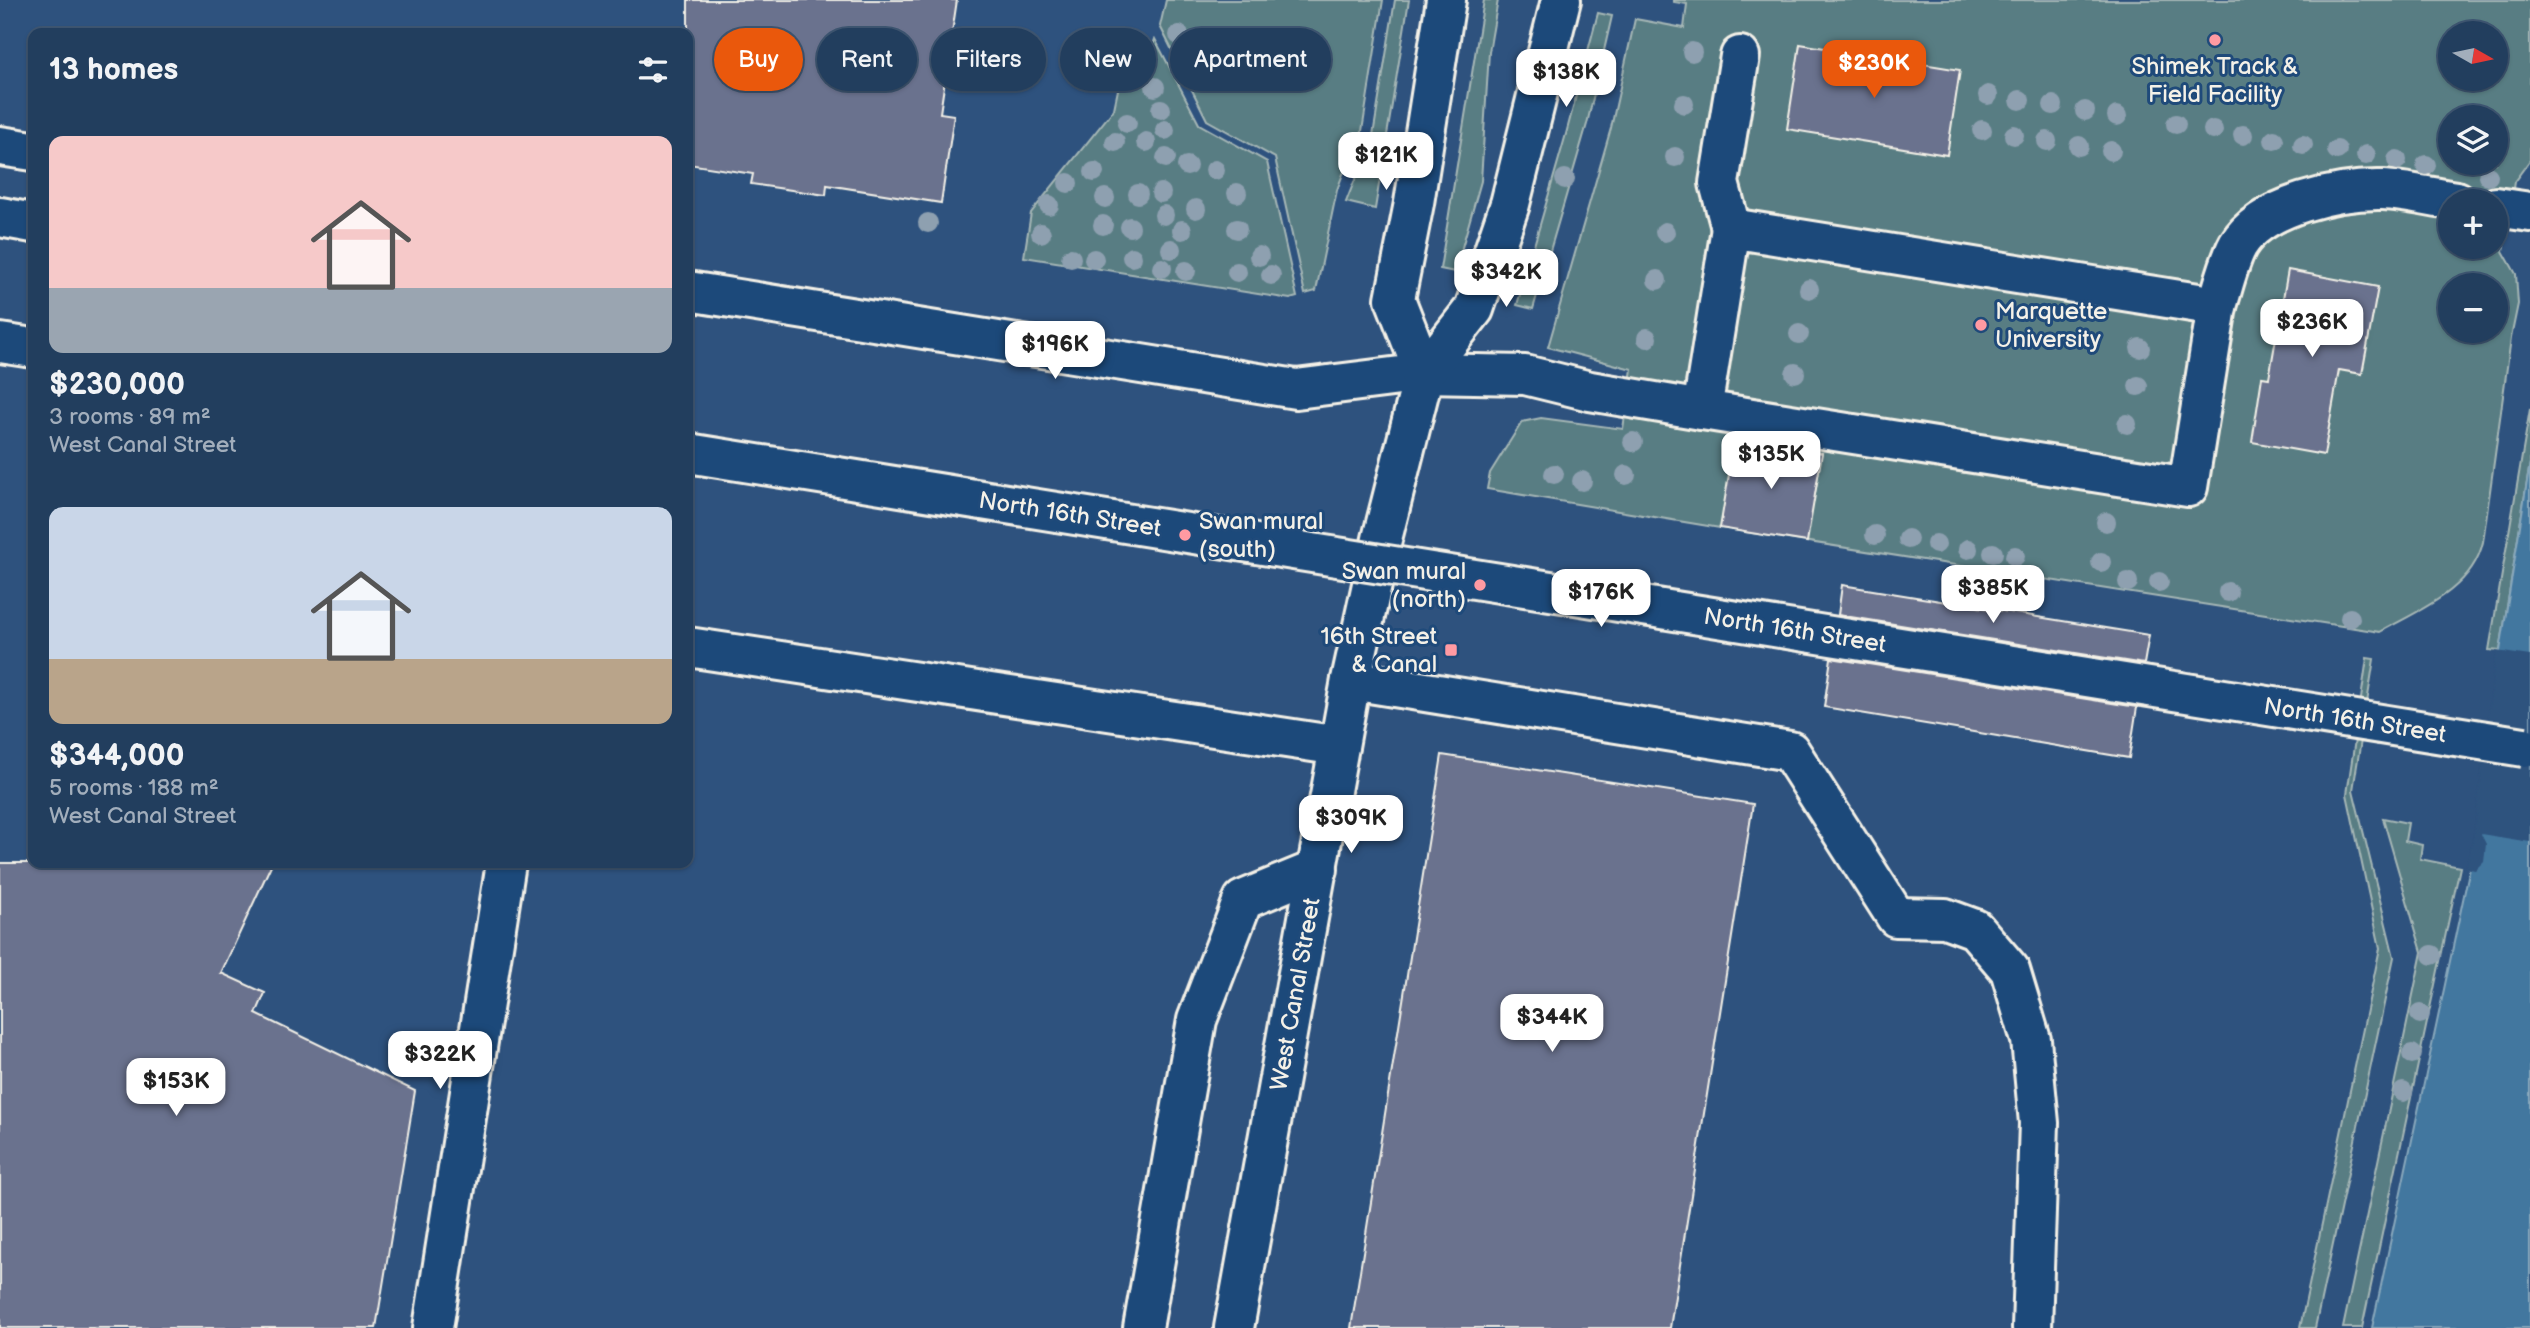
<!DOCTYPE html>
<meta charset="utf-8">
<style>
:root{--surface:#223e5e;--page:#2a4564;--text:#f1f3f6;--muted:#a2aebc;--line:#3f5773;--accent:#ea580c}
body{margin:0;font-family:"Balsamiq Sans",sans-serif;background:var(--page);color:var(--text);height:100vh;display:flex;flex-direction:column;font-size:26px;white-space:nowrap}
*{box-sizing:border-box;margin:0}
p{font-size:23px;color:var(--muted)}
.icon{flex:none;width:38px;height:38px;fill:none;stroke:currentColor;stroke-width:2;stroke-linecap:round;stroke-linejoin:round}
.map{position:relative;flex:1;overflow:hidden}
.panel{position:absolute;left:28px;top:28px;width:665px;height:840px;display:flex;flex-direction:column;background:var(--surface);border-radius:14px;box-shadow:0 2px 5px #0004,0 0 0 2px var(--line)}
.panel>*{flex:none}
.hud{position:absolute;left:714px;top:28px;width:665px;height:63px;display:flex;gap:14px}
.needle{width:46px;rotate:99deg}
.fabs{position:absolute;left:2438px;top:21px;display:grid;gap:14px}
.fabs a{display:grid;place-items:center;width:70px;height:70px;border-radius:50%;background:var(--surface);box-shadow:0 2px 5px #0004,0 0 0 2px var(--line);font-size:35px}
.price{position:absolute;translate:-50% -60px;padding:0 16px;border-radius:14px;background:#fff;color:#222;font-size:23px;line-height:46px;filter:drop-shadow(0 2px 4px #0008)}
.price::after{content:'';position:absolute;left:50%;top:42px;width:21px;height:16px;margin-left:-10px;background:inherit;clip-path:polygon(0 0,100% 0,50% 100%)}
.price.active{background:var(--accent);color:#fff}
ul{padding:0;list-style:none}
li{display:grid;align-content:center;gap:14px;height:371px;padding:0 21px}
li span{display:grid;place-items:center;height:217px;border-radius:14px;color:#555}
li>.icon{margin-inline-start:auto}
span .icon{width:126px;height:126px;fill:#fffc;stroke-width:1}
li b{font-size:30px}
h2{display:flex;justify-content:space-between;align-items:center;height:84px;padding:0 21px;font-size:30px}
.chip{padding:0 24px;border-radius:32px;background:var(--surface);box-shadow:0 2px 5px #0004,0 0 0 2px var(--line);font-size:24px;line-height:63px}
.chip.active{background:var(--accent);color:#fff}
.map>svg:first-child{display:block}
.green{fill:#597d83;stroke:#a6b7b6;stroke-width:2;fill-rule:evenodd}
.water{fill:#42779f;stroke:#89a8bc;stroke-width:2}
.pier{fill:#2e527e}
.building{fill:#6b728e;stroke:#f4f1e8;stroke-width:2}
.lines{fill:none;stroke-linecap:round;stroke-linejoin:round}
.minor-casing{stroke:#f4f1e8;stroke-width:44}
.major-casing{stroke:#f4f1e8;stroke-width:44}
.minor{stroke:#1f4a7a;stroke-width:38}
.major{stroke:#1f4a7a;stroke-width:38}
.major-bridge-casing{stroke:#f4f1e8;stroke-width:44;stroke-linecap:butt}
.major-bridge{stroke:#1f4a7a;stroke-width:38}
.tree{fill:#8ea0b0}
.poi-dot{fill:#ff9aa2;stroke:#1f4a7a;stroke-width:2.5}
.labels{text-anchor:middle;stroke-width:6;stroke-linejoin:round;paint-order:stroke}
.poi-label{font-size:24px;fill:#f4f1e8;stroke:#1f4a7a;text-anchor:start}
.street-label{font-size:24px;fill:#f4f1e8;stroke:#1f4a7a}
</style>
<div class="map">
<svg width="2530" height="1328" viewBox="0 0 2530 1328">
<rect width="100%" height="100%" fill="#2e527e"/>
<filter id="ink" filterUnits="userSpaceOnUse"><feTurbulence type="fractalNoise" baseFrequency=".0143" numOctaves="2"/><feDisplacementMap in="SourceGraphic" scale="14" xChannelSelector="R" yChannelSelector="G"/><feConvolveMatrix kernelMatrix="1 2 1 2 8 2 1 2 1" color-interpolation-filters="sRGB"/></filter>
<g filter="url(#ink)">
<g class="green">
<polygon points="1166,0 1383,0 1359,150 1343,174 1337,190 1316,291 1305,294 1275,158 1207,120 1160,26"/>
<polygon points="1395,0 1409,0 1375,209 1346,202 1354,182 1370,154"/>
<polygon points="1484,0 1498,0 1489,52 1481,181 1455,272 1440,269"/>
<path d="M1674,0H2530V160L2514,182L2503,251L2516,274L2518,304L2511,338L2483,542C2472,590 2419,610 2380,632L1720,528L1487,489L1490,473L1522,422L1541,418L1623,429L1632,369L1548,347L1611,128L1635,19L1684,28L1687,4L1674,2ZM2450,33H2496V79H2450ZM2450,117H2496V163H2450ZM2450,201H2496V247H2450ZM2450,285H2496V331H2450Z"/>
<polygon points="1598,13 1612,16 1587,124 1533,309 1517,305 1566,134"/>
<polygon points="1155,39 1199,124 1267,162 1297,297 1290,299 1024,257 1031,213 1114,109 1121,75 1151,51"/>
<polygon points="2530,409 2530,463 2500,651 2489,650"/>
<polygon points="2367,658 2374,659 2353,790 2394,957 2315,1328 2300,1328 2380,948 2347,794"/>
<polygon points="2383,818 2408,823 2405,841 2422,845 2420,859 2460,867 2362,1328 2343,1328 2422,952"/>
</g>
<polygon class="water" points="2530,463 2530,1328 2372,1328 2477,834 2500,651"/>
<polygon class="pier" points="2496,651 2530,656 2530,842 2481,834 2486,844 2484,861 2475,870 2466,868 2474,833"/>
<g class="building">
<polygon points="688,0 957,0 940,113 954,115 941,203 827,185 826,195 751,184 753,174 688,164"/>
<polygon points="1800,44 1960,70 1947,155 1787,129"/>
<polygon points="2288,270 2378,287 2362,374 2339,370 2324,455 2252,442 2262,377 2269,378"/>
<polygon points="1735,439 1822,453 1807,542 1720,528"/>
<polygon points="1842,585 2149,635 2144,664 1838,615"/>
<polygon points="1831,658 2137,707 2129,758 1824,707"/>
<polygon points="1442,755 1753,804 1670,1328 1351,1328"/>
<polygon points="0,863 272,863 221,973 265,993 256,1014 415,1091 376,1328 0,1328"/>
</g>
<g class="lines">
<g class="minor-casing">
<g id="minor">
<polyline points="0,146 33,151"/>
<polyline points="2496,207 2530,212"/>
<polyline points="0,217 33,223"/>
<polygon points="1731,228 2217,306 2188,487 1702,410"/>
<polyline points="1731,228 1719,183 1740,56"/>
<polyline points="688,291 1296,389 1424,373 1525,375 1590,391 1702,410"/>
<path d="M2217,306C2223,288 2229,261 2238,245C2262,205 2339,189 2383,190C2407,191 2433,198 2457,201"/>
<polyline points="1424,373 1395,299 1414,203 1446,0"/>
<polyline points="688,647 1339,746"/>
<polyline points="1351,680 1790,751 1896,917 1945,918 1975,929 2010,970 2031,1040 2039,1123 2032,1328"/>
<polyline points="433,1328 506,863"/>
<polyline points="1143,1328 1197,1020 1243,900 1318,869"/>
<polyline points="1234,1328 1351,680 1382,539 1424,373 1474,309 1510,204 1561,0"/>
</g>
</g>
<g class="major-casing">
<polyline id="major" points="0,343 33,348"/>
</g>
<use href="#minor" class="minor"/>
<use href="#major" class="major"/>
<g class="major-bridge-casing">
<polyline id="major-bridge" points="688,453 2524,747"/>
</g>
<use href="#major-bridge" class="major-bridge"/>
</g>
<g class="tree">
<circle cx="1179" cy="35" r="10"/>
<circle cx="1692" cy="52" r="10"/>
<circle cx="1591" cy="68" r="10"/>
<circle cx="1136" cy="77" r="10"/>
<circle cx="1155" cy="87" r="10"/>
<circle cx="1988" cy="95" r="10"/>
<circle cx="2020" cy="100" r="10"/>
<circle cx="1684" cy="104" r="10"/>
<circle cx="2053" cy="105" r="10"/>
<circle cx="1161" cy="109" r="10"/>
<circle cx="2085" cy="111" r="10"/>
<circle cx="2117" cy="116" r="10"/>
<circle cx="1127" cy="123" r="10"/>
<circle cx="2176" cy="124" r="10"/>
<circle cx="1165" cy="130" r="10"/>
<circle cx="1982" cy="130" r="10"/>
<circle cx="2213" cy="130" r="10"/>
<circle cx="2014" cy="135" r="10"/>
<circle cx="2243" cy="135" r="10"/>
<circle cx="2274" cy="140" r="10"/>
<circle cx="2047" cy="141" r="10"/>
<circle cx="1115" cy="142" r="10"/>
<circle cx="1146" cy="142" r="10"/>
<circle cx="2303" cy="145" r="10"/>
<circle cx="2079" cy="146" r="10"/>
<circle cx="2337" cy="150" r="10"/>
<circle cx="2111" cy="151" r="10"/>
<circle cx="2366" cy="155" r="10"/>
<circle cx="1675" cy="157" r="10"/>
<circle cx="1166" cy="158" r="10"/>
<circle cx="2397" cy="160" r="10"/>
<circle cx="2426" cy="165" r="10"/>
<circle cx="1187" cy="166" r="10"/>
<circle cx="1215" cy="170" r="10"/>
<circle cx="1094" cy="172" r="10"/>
<circle cx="2488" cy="176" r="10"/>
<circle cx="1565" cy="179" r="10"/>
<circle cx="1068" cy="183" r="10"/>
<circle cx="1161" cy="193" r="10"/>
<circle cx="1237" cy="193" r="10"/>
<circle cx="1138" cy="194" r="10"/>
<circle cx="1105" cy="198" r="10"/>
<circle cx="1049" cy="205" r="10"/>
<circle cx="1196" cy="209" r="10"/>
<circle cx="1164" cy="215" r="10"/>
<circle cx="928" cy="223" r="10"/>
<circle cx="1103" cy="225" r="10"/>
<circle cx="1130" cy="227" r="10"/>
<circle cx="1237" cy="229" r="10"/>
<circle cx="1182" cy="230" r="10"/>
<circle cx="1665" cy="232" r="10"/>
<circle cx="1041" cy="233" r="10"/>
<circle cx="1171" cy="249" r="10"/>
<circle cx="1259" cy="256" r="10"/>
<circle cx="1132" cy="257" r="10"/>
<circle cx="1071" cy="258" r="10"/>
<circle cx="1094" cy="259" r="10"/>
<circle cx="1162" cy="268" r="10"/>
<circle cx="1186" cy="271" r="10"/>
<circle cx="1237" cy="272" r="10"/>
<circle cx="1271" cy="275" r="10"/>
<circle cx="1657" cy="280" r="10"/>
<circle cx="1809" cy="289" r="10"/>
<circle cx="1799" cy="334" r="10"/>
<circle cx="1647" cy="338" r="10"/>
<circle cx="2140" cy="348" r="10"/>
<circle cx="1795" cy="373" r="10"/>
<circle cx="2138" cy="386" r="10"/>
<circle cx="2127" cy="424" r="10"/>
<circle cx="1633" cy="442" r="10"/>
<circle cx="1554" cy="474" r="10"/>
<circle cx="1626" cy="475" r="10"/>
<circle cx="1582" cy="481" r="10"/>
<circle cx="2106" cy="522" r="10"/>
<circle cx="1875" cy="535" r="10"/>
<circle cx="1908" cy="539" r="10"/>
<circle cx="1936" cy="544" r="10"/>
<circle cx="1968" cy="549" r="10"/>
<circle cx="1993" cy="553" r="10"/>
<circle cx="2015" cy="556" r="10"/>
<circle cx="2101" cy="562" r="10"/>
<circle cx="2128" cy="582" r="10"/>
<circle cx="2159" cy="582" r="10"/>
<circle cx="2228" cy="592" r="10"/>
<circle cx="2350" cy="618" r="10"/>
<circle cx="2432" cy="955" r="10"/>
<circle cx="2420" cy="1014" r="10"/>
<circle cx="2412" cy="1054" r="10"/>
<circle cx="2403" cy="1092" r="10"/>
</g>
</g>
<g class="poi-dot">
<circle cx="2215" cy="40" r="7"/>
<circle cx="1981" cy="325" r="7"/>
<circle cx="1185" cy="535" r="7"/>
<circle cx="1480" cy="585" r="7"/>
<rect x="1444" y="643" width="14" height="14" rx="3.5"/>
</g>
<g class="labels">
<g class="poi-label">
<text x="2215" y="74" text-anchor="middle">Shimek Track &amp;<tspan x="2215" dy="28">Field Facility</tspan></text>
<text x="1995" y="319">Marquette<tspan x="1995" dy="28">University</tspan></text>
<text x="1199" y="529">Swan mural<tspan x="1199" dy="28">(south)</tspan></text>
<text x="1466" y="579" text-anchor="end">Swan mural<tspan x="1466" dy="28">(north)</tspan></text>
<text x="1437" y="644" text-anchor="end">16th Street<tspan x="1437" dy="28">&amp; Canal</tspan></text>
</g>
<g class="street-label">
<text transform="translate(1070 514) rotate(9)" y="8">North 16th Street</text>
<text transform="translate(1795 630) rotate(9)" y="8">North 16th Street</text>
<text transform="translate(2355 720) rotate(9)" y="8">North 16th Street</text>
<text transform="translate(1295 994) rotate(-80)" y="8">West Canal Street</text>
</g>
</g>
</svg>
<div class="fabs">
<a><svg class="needle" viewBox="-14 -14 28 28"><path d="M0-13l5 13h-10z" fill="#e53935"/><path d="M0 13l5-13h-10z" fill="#a2aebc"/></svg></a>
<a><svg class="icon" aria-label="layers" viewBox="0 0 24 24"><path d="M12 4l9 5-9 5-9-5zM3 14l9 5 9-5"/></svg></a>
<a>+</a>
<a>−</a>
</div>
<b class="price active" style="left:1874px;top:100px">$230K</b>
<b class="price" style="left:1566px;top:109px">$138K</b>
<b class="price" style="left:1386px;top:192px">$121K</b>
<b class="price" style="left:1506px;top:309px">$342K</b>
<b class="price" style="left:2312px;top:359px">$236K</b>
<b class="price" style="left:1055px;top:381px">$196K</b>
<b class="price" style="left:1771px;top:491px">$135K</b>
<b class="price" style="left:1993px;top:625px">$385K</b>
<b class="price" style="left:1601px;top:629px">$176K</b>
<b class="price" style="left:1351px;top:855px">$309K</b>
<b class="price" style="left:1552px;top:1054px">$344K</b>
<b class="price" style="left:440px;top:1091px">$322K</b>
<b class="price" style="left:176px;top:1118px">$153K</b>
<div class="hud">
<a class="chip active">Buy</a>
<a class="chip">Rent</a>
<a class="chip">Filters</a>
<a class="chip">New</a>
<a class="chip">Apartment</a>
</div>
<section class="panel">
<h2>13 homes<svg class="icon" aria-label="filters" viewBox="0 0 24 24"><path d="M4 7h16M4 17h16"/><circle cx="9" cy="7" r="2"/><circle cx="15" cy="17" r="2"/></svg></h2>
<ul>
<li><span style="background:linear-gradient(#f6c9c9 70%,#9aa5b1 0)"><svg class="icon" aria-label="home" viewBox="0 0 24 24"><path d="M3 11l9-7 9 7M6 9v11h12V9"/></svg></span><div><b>$230,000</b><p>3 rooms · 89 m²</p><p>West Canal Street</p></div></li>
<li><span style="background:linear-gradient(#c9d6e8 70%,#b9a48a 0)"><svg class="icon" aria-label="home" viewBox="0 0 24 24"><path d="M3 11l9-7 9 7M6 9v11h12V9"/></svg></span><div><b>$344,000</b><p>5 rooms · 188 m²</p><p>West Canal Street</p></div></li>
</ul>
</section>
</div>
